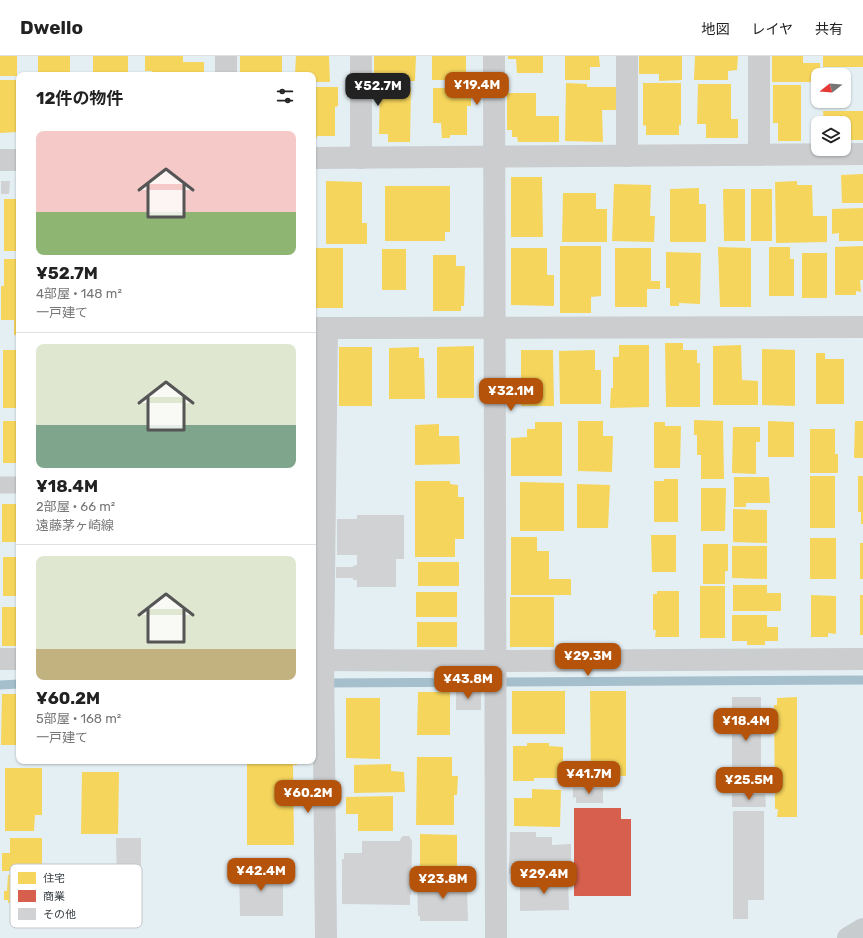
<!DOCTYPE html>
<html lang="ja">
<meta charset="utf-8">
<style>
:root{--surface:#fff;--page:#f2f2f2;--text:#222;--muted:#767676;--line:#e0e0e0;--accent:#b45309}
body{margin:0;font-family:Rubik,"Noto Sans JP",sans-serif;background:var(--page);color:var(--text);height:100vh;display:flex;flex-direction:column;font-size:15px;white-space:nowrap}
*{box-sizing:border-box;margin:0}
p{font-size:13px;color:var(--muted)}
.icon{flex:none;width:22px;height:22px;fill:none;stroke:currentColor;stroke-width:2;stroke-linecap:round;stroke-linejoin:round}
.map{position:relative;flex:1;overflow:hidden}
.sheet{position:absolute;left:16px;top:16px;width:300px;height:692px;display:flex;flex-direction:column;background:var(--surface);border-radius:8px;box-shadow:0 1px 3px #0004}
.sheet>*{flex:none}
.needle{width:26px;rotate:253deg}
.controls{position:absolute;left:811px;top:12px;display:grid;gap:8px}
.controls a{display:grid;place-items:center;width:40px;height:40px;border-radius:8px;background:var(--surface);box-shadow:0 1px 3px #0004;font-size:20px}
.price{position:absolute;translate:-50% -34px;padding:0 9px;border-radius:8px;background:var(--accent);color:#fff;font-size:13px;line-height:26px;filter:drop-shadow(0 1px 2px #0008)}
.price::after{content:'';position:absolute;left:50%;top:24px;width:12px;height:9px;margin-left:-6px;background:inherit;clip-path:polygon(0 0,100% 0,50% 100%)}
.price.current{background:#222;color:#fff}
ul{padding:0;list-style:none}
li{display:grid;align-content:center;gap:8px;height:212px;padding:0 20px}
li+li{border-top:1px solid var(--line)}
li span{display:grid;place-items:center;height:124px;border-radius:8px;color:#555}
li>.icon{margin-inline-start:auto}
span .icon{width:72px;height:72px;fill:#fffc;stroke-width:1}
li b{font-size:17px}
h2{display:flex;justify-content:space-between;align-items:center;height:48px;padding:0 20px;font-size:17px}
header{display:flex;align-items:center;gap:24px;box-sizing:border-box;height:56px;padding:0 20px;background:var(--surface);border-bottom:1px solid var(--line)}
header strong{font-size:19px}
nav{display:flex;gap:22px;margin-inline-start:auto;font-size:14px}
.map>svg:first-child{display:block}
.homes{fill:#f6d55c}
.shops{fill:#d6604d}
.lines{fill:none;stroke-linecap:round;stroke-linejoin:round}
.stream{stroke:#a5bfcd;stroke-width:9}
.building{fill:#d1d2d3}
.service{stroke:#cbcdcf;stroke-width:17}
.minor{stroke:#cbcdcf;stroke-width:22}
.secondary{stroke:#c7cdcf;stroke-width:22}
.key{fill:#fff;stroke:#c3c5c6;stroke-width:1}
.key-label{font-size:11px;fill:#363d42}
</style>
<header>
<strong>Dwello</strong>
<nav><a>地図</a><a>レイヤ</a><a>共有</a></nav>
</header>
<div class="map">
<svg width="863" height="882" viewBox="0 0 863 882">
<rect width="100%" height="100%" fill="#e4eff4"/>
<g class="homes">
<rect x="0" y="0" width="17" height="20"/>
<rect x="38" y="0" width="32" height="18"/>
<rect x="93" y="0" width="35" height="19"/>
<polygon points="145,0 183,0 183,6 204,6 204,19 152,19 152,15 145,15"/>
<rect x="240" y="0" width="42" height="19"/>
<polygon points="296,0 329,0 330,26 313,26 313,19 295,19"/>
<polygon points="374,0 416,0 415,25 374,25"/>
<rect x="432" y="0" width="34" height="24"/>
<polygon points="508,0 543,0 543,17 517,17 516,3 508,3"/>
<polygon points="565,0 599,0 600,11 590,11 590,24 565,24"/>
<polygon points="639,0 682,0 682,24 659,25 659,18 639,18"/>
<polygon points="695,0 738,0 737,14 728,15 728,24 694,24"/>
<polygon points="772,0 803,0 803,7 820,7 820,19 818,19 818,26 772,26"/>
<rect x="823" y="0" width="40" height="11"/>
<polygon points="0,24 17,24 17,76 0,77"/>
<polygon points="566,27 587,28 587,31 616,31 616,54 602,54 603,86 565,85"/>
<polygon points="643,27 681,27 681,69 679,69 679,79 646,79 646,69 643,70"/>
<polygon points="698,28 731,28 731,63 738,63 738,82 706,82 706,68 697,68"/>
<polygon points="773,29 801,29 801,85 778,85 778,67 773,67"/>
<polygon points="380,30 411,31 410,86 388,86 388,78 379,78"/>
<polygon points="313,31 338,31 338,50 335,51 335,80 317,80 317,82 313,82"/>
<polygon points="433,32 471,32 471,50 467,50 467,79 450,79 450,82 442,82 441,67 433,67"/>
<polygon points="507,37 536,37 536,60 559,60 559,86 518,86 517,81 512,81 512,74 507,74"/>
<polygon points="823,55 863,55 863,84 844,84 844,67 824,67"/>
<polygon points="863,118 863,147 842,147 841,119"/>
<polygon points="511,121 542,121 543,181 511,181"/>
<polygon points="326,125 362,126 362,167 367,167 367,188 326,188"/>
<polygon points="797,125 797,129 812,129 813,160 827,160 827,186 776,187 775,126"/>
<polygon points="614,128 651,129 650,160 655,160 654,186 612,185"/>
<polygon points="385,130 450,130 450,176 445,176 445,185 385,185"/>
<polygon points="699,132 699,148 706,148 706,186 670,186 670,133"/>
<polygon points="723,133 745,133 745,185 724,185"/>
<rect x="751" y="133" width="21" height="52"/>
<polygon points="563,137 596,137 596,153 607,153 607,186 562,186"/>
<rect x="4" y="143" width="15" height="52"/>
<polygon points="863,152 863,185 839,185 839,177 832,178 832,153"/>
<polygon points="560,190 601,190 601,240 591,241 591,257 560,257"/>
<polygon points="863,190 863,224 860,224 861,236 856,235 856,239 835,239 835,191"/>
<polygon points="718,191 751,192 751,251 720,251"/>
<polygon points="769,191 790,191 790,203 794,203 794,240 769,240"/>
<rect x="313" y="192" width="30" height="60"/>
<polygon points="511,192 547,192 547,219 554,219 554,250 511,249"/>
<polygon points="615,192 651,192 651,225 660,225 660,233 647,233 647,251 615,251"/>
<rect x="382" y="193" width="24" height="41"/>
<polygon points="666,196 701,197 700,248 679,247 679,250 670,250 670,232 666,232"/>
<rect x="802" y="197" width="25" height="45"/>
<polygon points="433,199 456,199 456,210 465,210 464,250 461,250 461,255 433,255"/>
<polygon points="4,203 19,203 19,279 14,279 14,264 1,264 1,230 4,230"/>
<polygon points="665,287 683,287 683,294 697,294 697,307 700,307 700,351 666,351"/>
<polygon points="619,289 649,289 649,351 610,352 611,332 613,332 613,301 619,301"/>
<polygon points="741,289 742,324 758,325 758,349 713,349 713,290"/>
<polygon points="474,290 474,342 437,342 437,291"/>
<rect x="339" y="291" width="33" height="59"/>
<polygon points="419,291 419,302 424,302 425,343 389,343 389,292"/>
<polygon points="762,293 795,294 795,350 762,349"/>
<rect x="3" y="294" width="16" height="58"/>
<polygon points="521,294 553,294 554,350 521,350"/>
<polygon points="595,294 595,314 601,314 601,348 560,348 559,295"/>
<polygon points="816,297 825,297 825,303 844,303 844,348 816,348"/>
<polygon points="694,364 723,365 724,423 701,423 701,399 697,399 697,379 694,379"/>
<rect x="3" y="365" width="16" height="42"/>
<polygon points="578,365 603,365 603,380 613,380 612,416 578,415"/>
<polygon points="768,365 794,366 794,401 768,401"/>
<polygon points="855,365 863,365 863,402 854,402"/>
<polygon points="535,366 562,366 562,420 511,420 511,382 527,381 527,373 535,373"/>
<polygon points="654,366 665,366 665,370 681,370 680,412 654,412"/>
<polygon points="439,368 439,380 459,380 460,408 415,409 415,369"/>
<polygon points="733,371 760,371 760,386 756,386 756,418 732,417"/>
<polygon points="810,373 835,373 835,398 838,398 838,417 810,417"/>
<rect x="810" y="420" width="25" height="52"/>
<polygon points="858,420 863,420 863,468 861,468 861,456 858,456"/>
<polygon points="734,421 769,421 770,447 746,447 746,451 734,451"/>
<polygon points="664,423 678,423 678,466 654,466 654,425 664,425"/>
<polygon points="415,425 450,425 450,428 458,429 458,441 464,441 464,483 455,483 455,501 415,501"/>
<polygon points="520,426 564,427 564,475 520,475"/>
<polygon points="577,428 610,429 608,472 577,472"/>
<polygon points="701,432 726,432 725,475 701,475"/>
<rect x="2" y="448" width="17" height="38"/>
<polygon points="733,453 767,454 767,487 733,486"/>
<polygon points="651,479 676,479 676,516 652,516"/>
<polygon points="511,481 537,481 537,495 549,495 549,523 571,523 571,539 511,539"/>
<rect x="810" y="482" width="26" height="41"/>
<rect x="860" y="487" width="3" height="36"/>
<polygon points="703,488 728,488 728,515 725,515 725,528 703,528"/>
<polygon points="732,490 767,490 767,523 732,522"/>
<rect x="3" y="501" width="16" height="39"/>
<rect x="418" y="506" width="41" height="24"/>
<polygon points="733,529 767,529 767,537 781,537 781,555 733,555"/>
<rect x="700" y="530" width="25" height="52"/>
<polygon points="657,535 679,535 679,581 655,581 656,574 653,574 653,538 657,538"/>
<rect x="416" y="536" width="41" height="25"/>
<polygon points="811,539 836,540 836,578 828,577 828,581 811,581"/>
<rect x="860" y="539" width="3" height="40"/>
<rect x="510" y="541" width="44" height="50"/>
<rect x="2" y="551" width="17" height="39"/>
<polygon points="732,559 767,559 767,571 778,571 778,585 765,585 765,589 747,589 747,585 732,585"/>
<rect x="417" y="566" width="40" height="25"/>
<rect x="512" y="635" width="53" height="43"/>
<polygon points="590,635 626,635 626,720 591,720"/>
<polygon points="418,636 450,636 450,679 417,679"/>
<polygon points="2,638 19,638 19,689 1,689"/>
<polygon points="797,641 797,761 777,761 778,753 775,753 774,649 777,649 777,642"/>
<polygon points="346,642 380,642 380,703 346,702"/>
<polygon points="527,687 549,687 549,690 563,691 563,722 534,722 534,725 513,725 513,690 527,690"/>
<polygon points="417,701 452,701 452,720 458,720 457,739 454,739 454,769 416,769"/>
<polygon points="247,705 297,705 297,709 293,709 294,789 247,789"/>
<polygon points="391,708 391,715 404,716 405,736 354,737 354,709"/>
<polygon points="5,712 42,712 42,759 35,759 34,775 5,775"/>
<polygon points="82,716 119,716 118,778 81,778"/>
<polygon points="532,733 561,734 560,771 514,770 514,742 532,742"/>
<polygon points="393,740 393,775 358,775 358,758 346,758 346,741"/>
<polygon points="420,778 457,779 457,818 420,818"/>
<polygon points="10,782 42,782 42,815 2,815 2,797 10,797"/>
<polygon points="8,819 40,819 40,848 8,847 8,844 4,844 4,835 7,835"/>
</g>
<polygon class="shops" points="574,752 621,752 621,763 631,763 631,840 574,840"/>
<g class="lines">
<g class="stream">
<polyline points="322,627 863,624"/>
<polyline points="0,629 19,628"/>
</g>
</g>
<g class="building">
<polygon points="1,125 10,125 9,138 1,138"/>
<polygon points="357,459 404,459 404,503 396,503 396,531 357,531 357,524 353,524 353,522 336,522 336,511 353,511 353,510 357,509 357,499 337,499 337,463 357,463"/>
<rect x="456" y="635" width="25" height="19"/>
<rect x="732" y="641" width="29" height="89"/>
<polygon points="573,732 603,732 603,747 576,747 576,741 573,742"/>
<polygon points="732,738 765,738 766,751 732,751"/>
<polygon points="733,755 764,755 764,844 748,844 748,863 733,863"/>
<polygon points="510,776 536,776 536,781 552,781 552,789 571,788 571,818 509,818"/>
<polygon points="403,780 409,780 412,785 411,839 410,839 410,849 342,848 342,803 344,803 344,797 362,797 362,785 400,785 401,782"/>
<polygon points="116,782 141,782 141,831 139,831 139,845 119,845 119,830 117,831"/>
<polygon points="239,813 283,813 283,860 240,860"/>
<polygon points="417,823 470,823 470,834 467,834 468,865 420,865 420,860 418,860"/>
<polygon points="520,824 568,824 569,854 520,855"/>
</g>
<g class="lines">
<polyline class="service" points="0,429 19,429"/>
<g class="minor">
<polyline points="226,0 226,19"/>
<polyline points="361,0 361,102"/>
<polyline points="494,0 496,882"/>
<polyline points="627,0 627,100"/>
<polyline points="759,0 759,99"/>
<polyline points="313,102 863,98"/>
<polyline points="0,104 19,104"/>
<polyline points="313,272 863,271"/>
<polyline points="0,603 19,603"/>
<polyline points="313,604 495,605 863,603"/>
<polyline points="326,882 323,604 327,272"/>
</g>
<polyline class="secondary" points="848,882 863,873"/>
</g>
<rect x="10" y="808" width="132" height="64" rx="6" class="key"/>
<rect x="18" y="816" width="18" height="12" fill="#f6d55c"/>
<rect x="18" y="834" width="18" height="12" fill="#d6604d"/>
<rect x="18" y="852" width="18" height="12" fill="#d1d2d3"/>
<g class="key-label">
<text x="43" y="826">住宅</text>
<text x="43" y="844">商業</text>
<text x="43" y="862">その他</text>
</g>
</svg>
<div class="controls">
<a><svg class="needle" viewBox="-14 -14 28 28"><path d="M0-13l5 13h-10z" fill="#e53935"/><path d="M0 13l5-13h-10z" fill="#767676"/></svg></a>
<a><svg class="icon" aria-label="layers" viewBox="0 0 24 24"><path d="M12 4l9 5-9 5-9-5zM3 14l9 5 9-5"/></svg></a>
</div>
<b class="price" style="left:477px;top:50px">¥19.4M</b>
<b class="price current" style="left:378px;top:51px">¥52.7M</b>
<b class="price" style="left:511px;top:356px">¥32.1M</b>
<b class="price" style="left:588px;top:621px">¥29.3M</b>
<b class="price" style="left:468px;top:644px">¥43.8M</b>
<b class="price" style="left:746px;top:686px">¥18.4M</b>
<b class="price" style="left:589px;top:739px">¥41.7M</b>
<b class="price" style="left:749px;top:745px">¥25.5M</b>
<b class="price" style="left:308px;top:758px">¥60.2M</b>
<b class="price" style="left:261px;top:836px">¥42.4M</b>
<b class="price" style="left:544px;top:839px">¥29.4M</b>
<b class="price" style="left:443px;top:844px">¥23.8M</b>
<section class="sheet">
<h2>12件の物件<svg class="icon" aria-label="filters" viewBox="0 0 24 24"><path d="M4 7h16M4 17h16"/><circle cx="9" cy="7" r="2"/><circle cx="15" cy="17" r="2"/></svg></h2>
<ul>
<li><span style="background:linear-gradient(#f6c9c9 65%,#8fb573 0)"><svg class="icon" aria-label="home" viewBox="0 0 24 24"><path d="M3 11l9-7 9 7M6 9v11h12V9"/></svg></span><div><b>¥52.7M</b><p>4部屋 · 148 m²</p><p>一戸建て</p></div></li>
<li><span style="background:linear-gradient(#dfe7d0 65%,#7fa58c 0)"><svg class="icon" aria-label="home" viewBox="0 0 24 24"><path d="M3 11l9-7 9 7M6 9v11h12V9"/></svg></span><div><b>¥18.4M</b><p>2部屋 · 66 m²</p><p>遠藤茅ヶ崎線</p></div></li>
<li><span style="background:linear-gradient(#dfe7d0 75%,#c2b280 0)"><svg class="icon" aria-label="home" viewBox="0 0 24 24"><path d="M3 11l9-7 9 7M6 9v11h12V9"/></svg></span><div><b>¥60.2M</b><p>5部屋 · 168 m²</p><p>一戸建て</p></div></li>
</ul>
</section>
</div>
